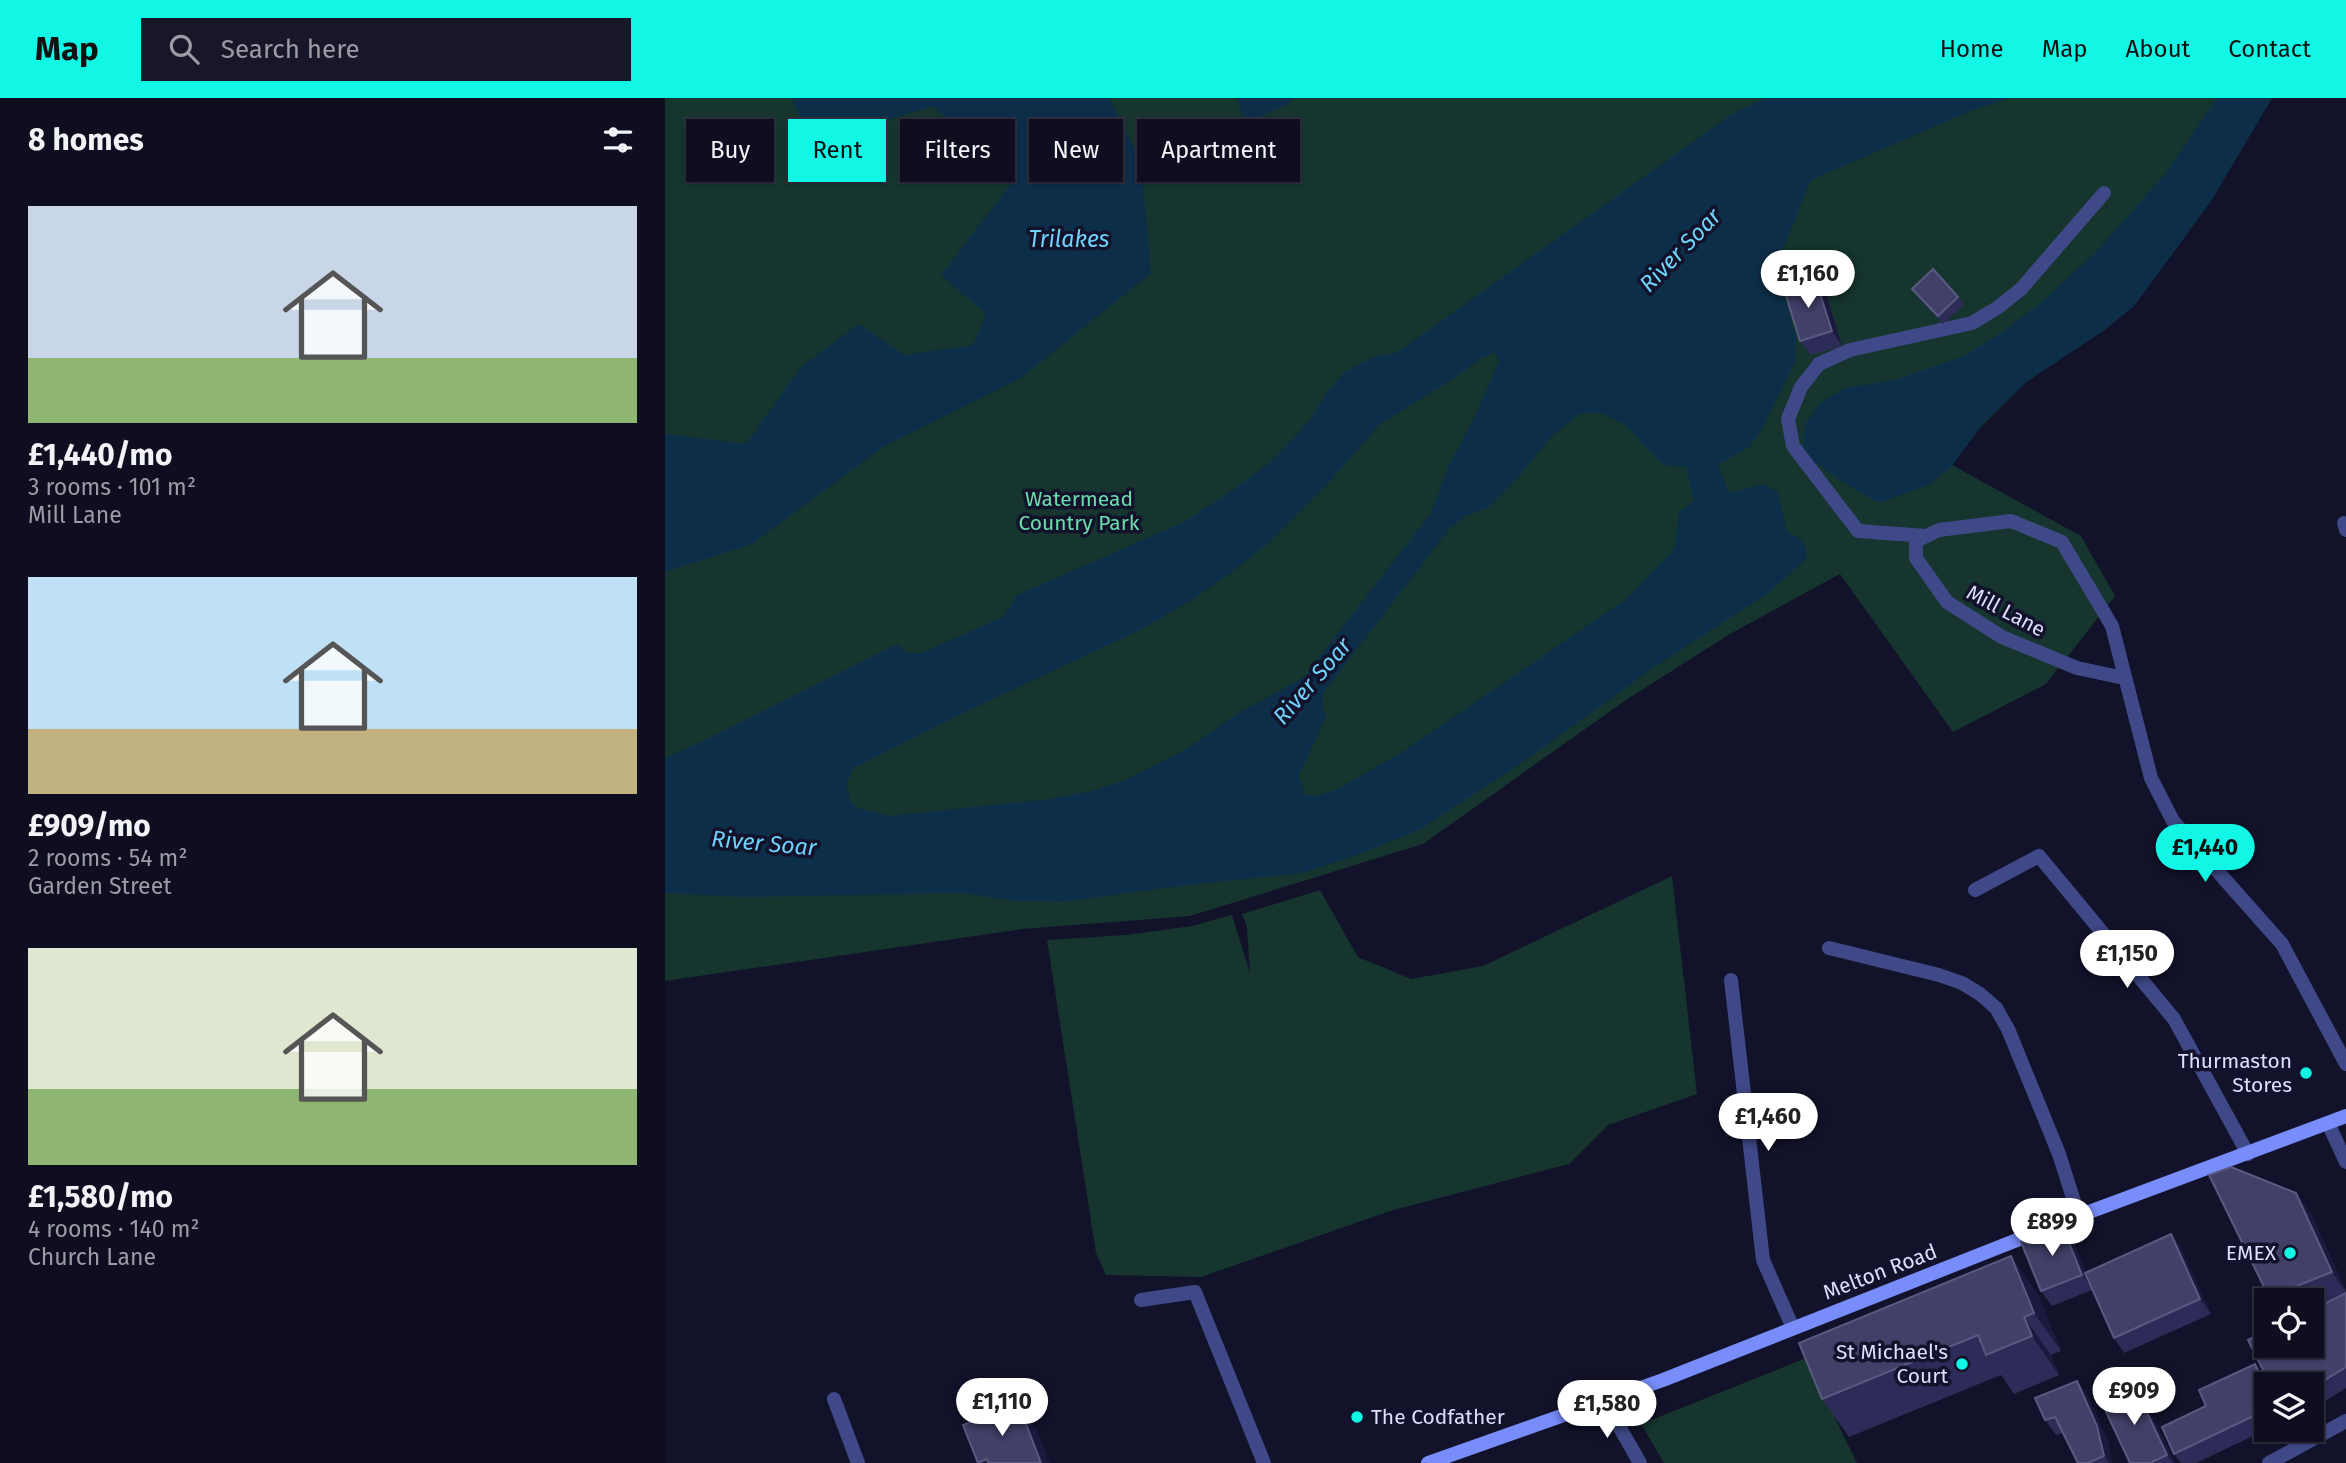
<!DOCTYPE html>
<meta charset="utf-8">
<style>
:root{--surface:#0e0e20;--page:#171729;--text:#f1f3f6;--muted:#9b9ca5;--line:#2e2e3e;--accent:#11f6e5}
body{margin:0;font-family:"Fira Sans",sans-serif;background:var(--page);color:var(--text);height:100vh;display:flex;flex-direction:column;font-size:26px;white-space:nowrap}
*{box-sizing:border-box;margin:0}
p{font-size:23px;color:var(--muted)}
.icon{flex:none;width:38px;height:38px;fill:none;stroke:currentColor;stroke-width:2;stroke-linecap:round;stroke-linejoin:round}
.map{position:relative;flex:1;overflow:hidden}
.side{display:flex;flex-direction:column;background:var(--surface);width:665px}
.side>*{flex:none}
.top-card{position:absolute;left:21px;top:21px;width:665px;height:63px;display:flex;gap:14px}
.controls{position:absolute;left:1589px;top:1190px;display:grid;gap:14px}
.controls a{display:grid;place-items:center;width:70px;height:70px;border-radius:0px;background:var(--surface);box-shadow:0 2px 5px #0004,0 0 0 2px var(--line);font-size:35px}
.price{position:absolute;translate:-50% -60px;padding:0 16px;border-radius:24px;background:#fff;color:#222;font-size:23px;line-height:46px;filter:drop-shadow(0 2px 4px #0008)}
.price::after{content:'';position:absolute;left:50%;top:42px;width:21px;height:16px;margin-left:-10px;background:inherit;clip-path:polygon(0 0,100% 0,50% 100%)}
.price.on{background:var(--accent);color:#111}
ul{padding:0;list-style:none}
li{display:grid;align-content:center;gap:14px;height:371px;padding:0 28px}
li span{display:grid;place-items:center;height:217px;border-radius:0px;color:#555}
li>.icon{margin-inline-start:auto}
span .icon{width:126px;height:126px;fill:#fffc;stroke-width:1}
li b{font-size:30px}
h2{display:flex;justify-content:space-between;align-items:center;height:84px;padding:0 28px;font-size:30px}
.tag{padding:0 24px;border-radius:0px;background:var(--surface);box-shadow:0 2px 5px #0004,0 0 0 2px var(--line);font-size:24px;line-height:63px}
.tag.on{background:var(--accent);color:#111}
header{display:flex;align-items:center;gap:42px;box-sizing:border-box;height:98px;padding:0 35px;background:var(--accent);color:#111}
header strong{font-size:33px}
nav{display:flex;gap:38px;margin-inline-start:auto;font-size:24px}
.search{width:490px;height:63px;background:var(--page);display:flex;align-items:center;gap:18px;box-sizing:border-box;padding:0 24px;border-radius:0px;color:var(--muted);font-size:26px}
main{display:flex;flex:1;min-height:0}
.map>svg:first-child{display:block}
.green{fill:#15352e}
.water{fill:#0d2e49;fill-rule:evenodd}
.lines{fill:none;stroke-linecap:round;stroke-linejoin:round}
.lane{stroke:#3f4988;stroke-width:14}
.street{stroke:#3f4988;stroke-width:14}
.secondary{stroke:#788cfa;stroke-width:14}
.wall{fill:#2d2c58}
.shaded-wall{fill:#1a1a3e}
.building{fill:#404069;stroke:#595981;stroke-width:2}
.poi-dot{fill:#11f6e5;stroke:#12122b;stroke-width:2.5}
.labels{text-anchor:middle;stroke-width:7;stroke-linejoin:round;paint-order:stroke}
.park-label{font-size:21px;fill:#6addac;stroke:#12122b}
.street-label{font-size:21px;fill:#dddffe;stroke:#12122b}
.poi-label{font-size:21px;fill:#dddffe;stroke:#12122b;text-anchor:end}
.water-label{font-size:23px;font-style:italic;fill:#6fd2fa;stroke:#12122b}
</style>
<header>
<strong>Map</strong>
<div class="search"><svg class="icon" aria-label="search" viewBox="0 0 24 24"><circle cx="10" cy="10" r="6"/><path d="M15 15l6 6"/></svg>Search here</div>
<nav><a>Home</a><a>Map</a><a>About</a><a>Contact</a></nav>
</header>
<main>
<section class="side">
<h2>8 homes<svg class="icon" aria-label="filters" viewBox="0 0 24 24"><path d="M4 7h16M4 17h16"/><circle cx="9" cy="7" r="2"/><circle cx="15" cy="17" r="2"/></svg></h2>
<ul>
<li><span style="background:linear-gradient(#c9d6e8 70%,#8fb573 0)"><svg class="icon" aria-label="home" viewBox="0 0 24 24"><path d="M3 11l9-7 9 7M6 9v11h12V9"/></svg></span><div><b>£1,440/mo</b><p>3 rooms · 101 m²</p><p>Mill Lane</p></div></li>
<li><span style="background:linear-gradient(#bfe0f5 70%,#c2b280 0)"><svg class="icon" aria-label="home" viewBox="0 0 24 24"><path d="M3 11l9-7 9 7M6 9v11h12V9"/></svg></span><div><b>£909/mo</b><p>2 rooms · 54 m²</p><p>Garden Street</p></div></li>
<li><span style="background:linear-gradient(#dfe7d0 65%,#8fb573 0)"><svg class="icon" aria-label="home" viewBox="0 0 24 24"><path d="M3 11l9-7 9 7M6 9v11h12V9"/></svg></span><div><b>£1,580/mo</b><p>4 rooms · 140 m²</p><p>Church Lane</p></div></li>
</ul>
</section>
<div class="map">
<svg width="1681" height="1365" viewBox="0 0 1681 1365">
<rect width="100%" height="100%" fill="#12122b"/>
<g class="green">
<polygon points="0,0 1607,0 1546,103 1469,208 1438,233 1361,284 1314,331 1287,367 1416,438 1450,498 1381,586 1288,634 1175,476 1065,536 961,602 758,746 525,818 358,831 0,883"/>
<polygon points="1007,778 1032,996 943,1027 904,1066 725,1113 536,1179 441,1177 431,1155 382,842 461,837 527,828 567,817 585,875 582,829 577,816 655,792 693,859 746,881 818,868"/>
<polygon points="1141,1260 1192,1365 999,1365 976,1326"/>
</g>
<g class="water">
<polygon points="126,0 444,0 476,63 486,175 356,280 219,348 87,446 0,474 0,336 81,346 136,269 194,226 239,257 308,247 321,216 276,177 346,86 269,8 147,44"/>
<polygon points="572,0 629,0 625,5 580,26"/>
<path d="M1100,0H1345L1308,12L1146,82L1108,176L1121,204L1131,241L1130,264L1097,331L1084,349L1053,367L1064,395L1099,386L1113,395L1122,434C1136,440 1141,444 1142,460L1102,496L988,570L858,664L754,732L687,759L637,775L523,787L395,804L352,803L298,795L77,799L0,795V660L36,644L232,546L242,555H256L338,519L352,497L519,424L575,387L609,361L645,322L664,291L681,273L709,259L733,254L1067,16ZM830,254L834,263L808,322L784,367L766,415L639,579L574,615L520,652L458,683L427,693L385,701L225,718L193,710L185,703L182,687L186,674L191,669L294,617L479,530L528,501L567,474L600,448L665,383L715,326L782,285L817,260ZM916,315H936L960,327L998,367L1021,369L1029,403L1014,414L1009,451L960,502L736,655L671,692L652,698L640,697L634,678L661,618L657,610L658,595L785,430L800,418L823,410L855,377L886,339Z"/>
<polygon points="1552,0 1607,0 1546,103 1469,208 1438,233 1361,284 1318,325 1287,368 1263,387 1214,405 1176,383 1148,363 1138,349 1140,326 1156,304 1181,290 1230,282 1299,258 1336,235 1373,207 1431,154 1501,75"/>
</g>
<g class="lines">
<g class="lane">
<polyline points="1261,438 1193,433 1128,348 1123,321 1136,289 1154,266 1185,252 1307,225 1332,210 1356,191 1439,95"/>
<polyline points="1164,850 1274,877 1297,885 1315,896 1331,910 1343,931 1394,1056 1414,1119"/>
<polyline points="476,1202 530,1194 599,1365"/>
<polyline points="169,1301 193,1365"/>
</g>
<g class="street">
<polyline points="1679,425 1681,432"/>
<polyline points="1459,580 1412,570 1337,539 1282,504 1251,460 1251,443 1274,432 1346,423 1397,444 1447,528 1486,680 1508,723 1617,846 1681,966"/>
<polyline points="1310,792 1374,758 1509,921 1583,1056"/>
<polyline points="1066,882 1098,1162 1128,1230"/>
<polyline points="1663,1025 1681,1064"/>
<polyline points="939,1302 975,1365"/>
<polyline points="1604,1365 1681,1323"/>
</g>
<polyline class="secondary" points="763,1365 998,1282 1400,1123 1681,1018"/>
</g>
<g class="wall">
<polygon points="1150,180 1161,195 1177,248 1146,257 1135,243"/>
<polygon points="1247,191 1293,199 1299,207 1278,226 1252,198"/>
<polygon points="1631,1095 1646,1116 1681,1193 1681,1290 1647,1311 1647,1286 1675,1198 1647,1210 1647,1202 1606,1202 1604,1199"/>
<polygon points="1397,1127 1407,1142 1421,1175 1506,1136 1516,1151 1546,1216 1459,1255 1449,1240 1427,1192 1387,1208 1376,1193"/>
<polygon points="1346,1158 1373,1197 1396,1253 1386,1257 1394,1277 1349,1296 1336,1277 1184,1339 1157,1301"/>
<polygon points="1590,1266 1600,1281 1601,1286 1601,1332 1531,1365 1516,1365 1509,1356 1541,1308"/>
<polygon points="1412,1283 1422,1297 1443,1343 1447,1365 1413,1365 1398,1335 1391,1337 1380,1322"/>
<polygon points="1469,1287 1479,1302 1510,1365 1465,1365"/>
</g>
<g class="shaded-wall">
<polygon points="1150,180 1161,195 1177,248 1167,233"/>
<polygon points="1631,1095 1646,1116 1681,1194 1667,1174"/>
<polygon points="1397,1127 1407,1142 1428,1192 1417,1177"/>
<polygon points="1506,1136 1516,1151 1546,1216 1535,1201"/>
<polygon points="1346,1158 1373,1197 1396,1253 1369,1215"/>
<polygon points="1359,1219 1386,1257 1394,1277 1367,1238"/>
<polygon points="1590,1266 1600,1281 1603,1286 1601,1286 1601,1290"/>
<polygon points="1412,1283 1422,1297 1443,1343 1447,1365 1444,1365 1439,1358"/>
<polygon points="1469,1287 1479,1302 1510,1365 1508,1365 1502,1357"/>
<polygon points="353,1305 372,1333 385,1365 376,1365"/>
</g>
<g class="building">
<polygon points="1268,171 1293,199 1273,218 1247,191"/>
<polygon points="1150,180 1167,233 1135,243 1119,191"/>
<polygon points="1566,1069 1631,1095 1667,1174 1604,1199 1544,1077"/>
<polygon points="1397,1127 1417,1177 1376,1193 1356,1144"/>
<polygon points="1506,1136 1535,1201 1449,1240 1420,1175"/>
<polygon points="1346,1158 1369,1215 1359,1219 1367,1238 1321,1257 1313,1237 1157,1301 1134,1245"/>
<polygon points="1681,1195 1681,1269 1647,1290 1647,1286 1605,1286 1583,1242 1601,1233 1601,1248 1647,1248 1647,1212"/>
<polygon points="1590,1266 1601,1290 1601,1312 1509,1356 1497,1329 1541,1308 1534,1292"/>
<polygon points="1412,1283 1432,1328 1439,1358 1423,1365 1413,1365 1390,1319 1380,1322 1370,1300"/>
<polygon points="1469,1287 1502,1357 1485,1365 1465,1365 1436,1303"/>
<polygon points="353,1305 376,1365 323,1365 322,1361 313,1365 298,1327"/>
</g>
<g class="poi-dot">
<circle cx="1641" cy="975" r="7"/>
<circle cx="1625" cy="1155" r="7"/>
<circle cx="1297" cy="1266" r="7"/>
<circle cx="692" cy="1319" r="7"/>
</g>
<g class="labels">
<g class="park-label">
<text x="414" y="408">Watermead<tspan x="414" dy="24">Country Park</tspan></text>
</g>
<g class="street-label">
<text transform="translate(1341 513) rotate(28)" y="7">Mill Lane</text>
<text transform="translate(1215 1174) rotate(-21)" y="7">Melton Road</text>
</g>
<g class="poi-label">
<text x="1627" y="970">Thurmaston<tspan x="1627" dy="24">Stores</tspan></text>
<text x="1611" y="1162">EMEX</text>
<text x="1283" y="1261">St Michael's<tspan x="1283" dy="24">Court</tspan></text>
<text x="706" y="1326" text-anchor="start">The Codfather</text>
</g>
<g class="water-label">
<text x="404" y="149">Trilakes</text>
<text transform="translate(1015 152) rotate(-46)" y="8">River Soar</text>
<text transform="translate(647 583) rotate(-49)" y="8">River Soar</text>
<text transform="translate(99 745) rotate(5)" y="8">River Soar</text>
</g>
</g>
</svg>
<div class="controls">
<a><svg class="icon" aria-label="locate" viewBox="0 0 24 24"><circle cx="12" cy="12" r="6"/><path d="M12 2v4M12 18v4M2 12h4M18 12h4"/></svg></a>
<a><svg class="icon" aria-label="layers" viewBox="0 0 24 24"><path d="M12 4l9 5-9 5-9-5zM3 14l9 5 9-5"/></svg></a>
</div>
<b class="price" style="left:1143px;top:212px">£1,160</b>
<b class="price on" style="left:1540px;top:786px">£1,440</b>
<b class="price" style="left:1462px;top:892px">£1,150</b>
<b class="price" style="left:1103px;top:1055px">£1,460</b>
<b class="price" style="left:1387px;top:1160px">£899</b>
<b class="price" style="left:1469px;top:1329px">£909</b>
<b class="price" style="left:337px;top:1340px">£1,110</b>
<b class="price" style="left:942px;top:1342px">£1,580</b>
<div class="top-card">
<a class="tag">Buy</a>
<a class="tag on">Rent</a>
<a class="tag">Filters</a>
<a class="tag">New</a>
<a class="tag">Apartment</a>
</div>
</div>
</main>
